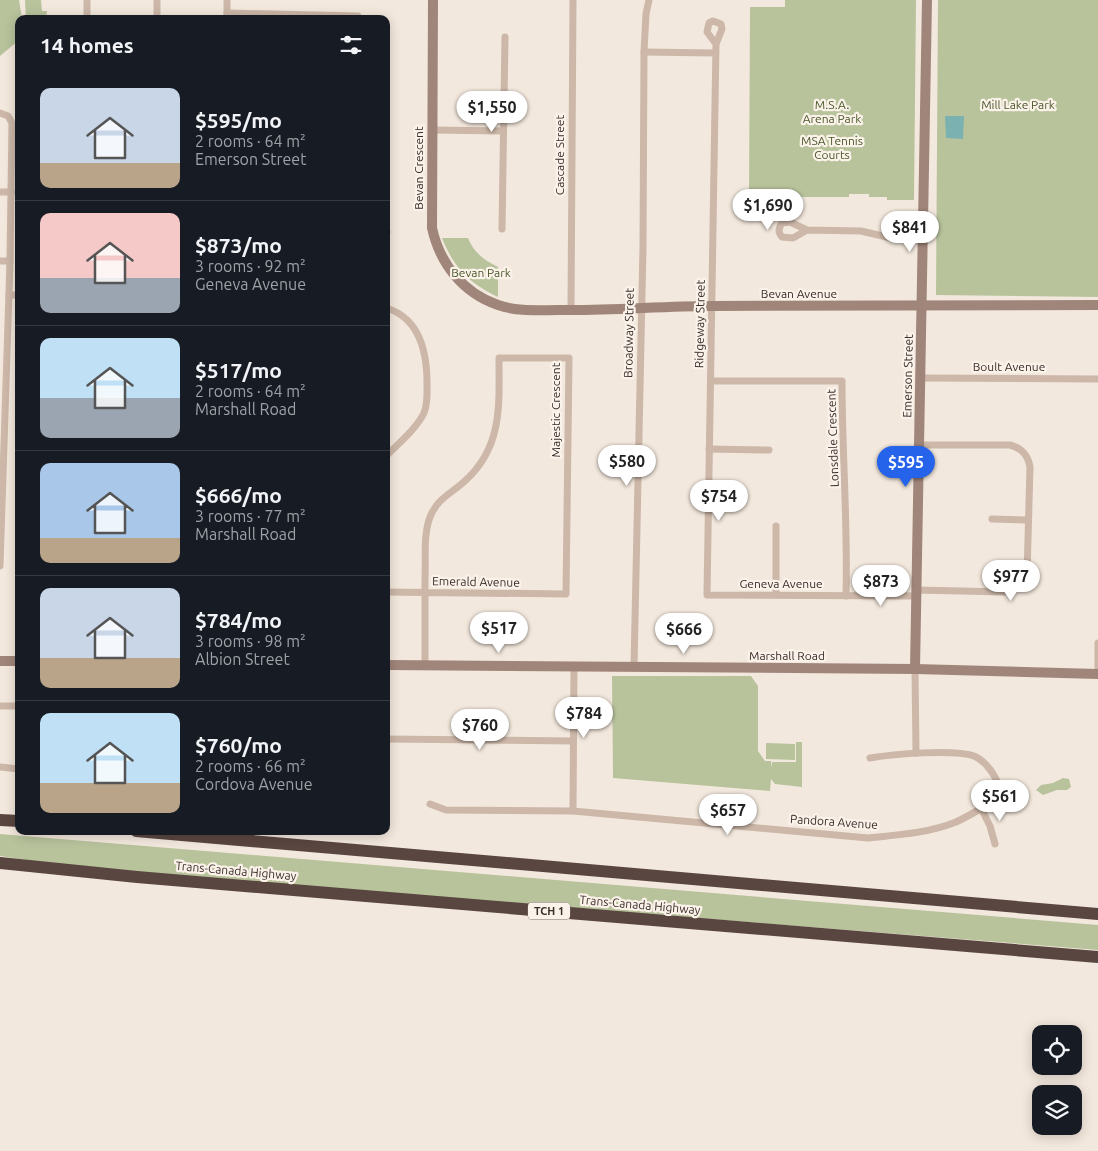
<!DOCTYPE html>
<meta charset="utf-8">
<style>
:root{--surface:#171b24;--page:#20242c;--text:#f1f3f6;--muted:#9ea1a6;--line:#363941;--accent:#2563eb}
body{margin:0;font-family:Ubuntu,sans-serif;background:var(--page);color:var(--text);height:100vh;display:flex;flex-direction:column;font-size:19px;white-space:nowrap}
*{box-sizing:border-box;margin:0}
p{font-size:16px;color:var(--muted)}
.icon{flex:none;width:28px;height:28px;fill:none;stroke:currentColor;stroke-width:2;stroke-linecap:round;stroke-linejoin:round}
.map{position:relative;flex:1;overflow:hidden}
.drawer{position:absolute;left:15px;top:15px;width:375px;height:820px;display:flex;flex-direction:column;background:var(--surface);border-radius:10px;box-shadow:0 2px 12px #0003}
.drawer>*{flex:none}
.tools{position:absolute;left:1032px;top:1025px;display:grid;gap:10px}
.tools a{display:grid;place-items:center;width:50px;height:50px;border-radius:10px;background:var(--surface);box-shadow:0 2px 12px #0003;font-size:25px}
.price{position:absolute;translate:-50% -42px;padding:0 11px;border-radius:18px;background:#fff;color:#222;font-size:16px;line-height:32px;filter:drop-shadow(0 1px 2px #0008)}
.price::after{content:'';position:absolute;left:50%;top:30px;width:15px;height:11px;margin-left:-8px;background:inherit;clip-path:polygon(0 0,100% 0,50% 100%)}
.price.selected{background:var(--accent);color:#fff}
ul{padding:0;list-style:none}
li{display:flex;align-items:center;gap:15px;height:125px;padding:0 25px}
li+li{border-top:1px solid var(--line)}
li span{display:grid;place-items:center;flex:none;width:140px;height:100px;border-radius:10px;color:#555}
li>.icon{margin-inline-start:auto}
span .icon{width:60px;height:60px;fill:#fffc;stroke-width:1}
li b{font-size:21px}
h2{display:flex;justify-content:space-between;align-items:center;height:60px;padding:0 25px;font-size:21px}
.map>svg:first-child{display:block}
.green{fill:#b8c39c}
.water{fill:#7bb2b1}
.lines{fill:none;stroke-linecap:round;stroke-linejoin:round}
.street{stroke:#ccb7a8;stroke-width:7}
.secondary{stroke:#a0857a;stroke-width:10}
.highway{stroke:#5a4640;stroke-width:12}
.labels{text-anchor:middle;stroke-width:4.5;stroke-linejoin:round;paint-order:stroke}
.shield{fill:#fbf2ea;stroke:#736863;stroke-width:1}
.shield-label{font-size:11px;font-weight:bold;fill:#392d29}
.park-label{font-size:12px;fill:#4a582b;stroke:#fbf2ea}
.street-label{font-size:12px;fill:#392d29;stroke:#fbf2ea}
</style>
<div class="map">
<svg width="1098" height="1151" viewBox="0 0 1098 1151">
<rect width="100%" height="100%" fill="#f3e8dd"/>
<g class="green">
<polygon points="0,0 19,0 22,19 19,19 19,40 0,56"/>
<polygon points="25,0 41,0 42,11 47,11 46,19 26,19"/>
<polygon points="785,0 916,0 914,200 887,200 887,197 869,197 869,194 849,194 849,197 749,197 750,7 785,7"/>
<polygon points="938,0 1098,0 1098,297 936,295"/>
<path d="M442,238H468C474,253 484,260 498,267V297C469,283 454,268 442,238Z"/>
<polygon points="612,676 751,676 758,686 758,751 765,761 771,761 771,768 772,762 796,762 796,742 802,742 802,787 775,784 771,779 770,791 613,778"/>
<polygon points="766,743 795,744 795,760 766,759"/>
<polygon points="1063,778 1069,779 1071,787 1067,790 1057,790 1043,795 1036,790 1041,785 1053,783"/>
<polygon points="0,834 1098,925 1098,950 471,900 61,865 0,856"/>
</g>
<polygon class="water" points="945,116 964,116 963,139 946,138"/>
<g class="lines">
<g class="street">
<polyline points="227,13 358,16"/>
<polyline points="87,19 87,0"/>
<polyline points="157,19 157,0"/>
<polyline points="227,19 227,0"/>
<polyline points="716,44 707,32 709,23 713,21 721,24 722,29 716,44 707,595 916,596"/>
<polyline points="644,52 715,53"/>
<polyline points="0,113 8,116 12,123 10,261 0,566"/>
<polyline points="432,130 503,131"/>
<polyline points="0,192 12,192"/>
<polyline points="502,229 505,37"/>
<path d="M807,230L793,238L782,237C778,232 778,229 782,223L790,222L807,230L861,231L895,239H923"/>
<polyline points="386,232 387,232"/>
<polyline points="0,261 10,261"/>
<polyline points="9,295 19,295"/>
<path d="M386,308C420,318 427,352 427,383C427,393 428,403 424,413C416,429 399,443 386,456"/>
<polyline points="571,310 573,0"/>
<polyline points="921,378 1098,379"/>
<path d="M711,381H842C842,453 848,524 846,596"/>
<polyline points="709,449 769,450"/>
<polyline points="992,519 1028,520"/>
<path d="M916,590L1005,592C1016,589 1022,585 1027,575L1030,467C1028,455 1022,448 1010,445H920"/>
<path d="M386,592L566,594L569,358H499C499,403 503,445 467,479C453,493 438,497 430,517C423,536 426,558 425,578C425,607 425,636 425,666"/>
<polyline points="776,595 776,526"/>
<polyline points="634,667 643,247 644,52 646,14 649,0"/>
<polyline points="915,669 916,753"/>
<polyline points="1098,674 1098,643"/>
<polyline points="0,706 19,706"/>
<polyline points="386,739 573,741"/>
<path d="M870,758C893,754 954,749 974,756C990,763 997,781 1004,795"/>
<polyline points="0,767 19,769"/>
<path d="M430,804L446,810L573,811L868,838C897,835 929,833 956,822C978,812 996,797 1019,790"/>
<polyline points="981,808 990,826 995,844"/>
<polyline points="573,811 574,667"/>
</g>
<g class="secondary">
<path d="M433,0L432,228C440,264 463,293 498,305C518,312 539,310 559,310C610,311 661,306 712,306L1098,305"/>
<polyline points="0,661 19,661"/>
<polyline points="386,665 915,669 1098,674"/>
<polyline points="915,669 927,0"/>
</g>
<g class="highway">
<polyline points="0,820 19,821"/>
<polyline points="136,831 1098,914"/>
<polyline points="0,863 137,877 1098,957"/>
</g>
</g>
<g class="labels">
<rect class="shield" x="528" y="902.5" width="42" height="17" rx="4"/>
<g class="shield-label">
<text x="549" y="915">TCH 1</text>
</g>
<g class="park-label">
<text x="832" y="109">M.S.A.<tspan x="832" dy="14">Arena Park</tspan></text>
<text x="1018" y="109">Mill Lake Park</text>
<text x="832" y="145">MSA Tennis<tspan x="832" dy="14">Courts</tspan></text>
<text x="481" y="277">Bevan Park</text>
</g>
<g class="street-label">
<text transform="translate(560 155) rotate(-90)" y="4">Cascade Street</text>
<text transform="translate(419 168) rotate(-90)" y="4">Bevan Crescent</text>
<text x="799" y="298">Bevan Avenue</text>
<text transform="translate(700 324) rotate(-89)" y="4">Ridgeway Street</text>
<text transform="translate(629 333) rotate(-89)" y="4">Broadway Street</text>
<text x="1009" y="371">Boult Avenue</text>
<text transform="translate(908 376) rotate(-89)" y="4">Emerson Street</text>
<text transform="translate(556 410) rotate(-90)" y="4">Majestic Crescent</text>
<text transform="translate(833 438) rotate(-92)" y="4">Lonsdale Crescent</text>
<text transform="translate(476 582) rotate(1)" y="4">Emerald Avenue</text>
<text x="781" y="588">Geneva Avenue</text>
<text x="787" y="660">Marshall Road</text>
<text transform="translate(834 822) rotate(4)" y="4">Pandora Avenue</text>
<text transform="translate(236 871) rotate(5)" y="4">Trans-Canada Highway</text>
<text transform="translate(640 905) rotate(5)" y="4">Trans-Canada Highway</text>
</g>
</g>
</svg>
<div class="tools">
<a><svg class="icon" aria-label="locate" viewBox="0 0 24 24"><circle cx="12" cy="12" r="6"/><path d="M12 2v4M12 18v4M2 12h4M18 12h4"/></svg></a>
<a><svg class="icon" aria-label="layers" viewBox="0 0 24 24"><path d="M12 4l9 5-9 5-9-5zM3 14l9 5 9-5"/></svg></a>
</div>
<b class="price" style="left:492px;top:133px">$1,550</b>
<b class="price" style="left:768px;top:231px">$1,690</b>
<b class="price" style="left:910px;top:253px">$841</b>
<b class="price" style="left:627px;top:487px">$580</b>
<b class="price selected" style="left:906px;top:488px">$595</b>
<b class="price" style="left:719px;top:522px">$754</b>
<b class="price" style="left:1011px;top:602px">$977</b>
<b class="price" style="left:881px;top:607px">$873</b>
<b class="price" style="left:499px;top:654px">$517</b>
<b class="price" style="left:684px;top:655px">$666</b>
<b class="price" style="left:584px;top:739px">$784</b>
<b class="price" style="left:480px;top:751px">$760</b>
<b class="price" style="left:1000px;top:822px">$561</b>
<b class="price" style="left:728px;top:836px">$657</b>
<section class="drawer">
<h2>14 homes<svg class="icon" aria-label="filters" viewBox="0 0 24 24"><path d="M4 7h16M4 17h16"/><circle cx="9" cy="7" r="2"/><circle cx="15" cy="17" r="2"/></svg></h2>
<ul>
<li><span style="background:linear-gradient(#c9d6e8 75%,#b9a48a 0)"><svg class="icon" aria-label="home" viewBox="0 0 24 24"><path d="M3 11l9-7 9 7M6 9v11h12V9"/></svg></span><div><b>$595/mo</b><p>2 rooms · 64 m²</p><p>Emerson Street</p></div></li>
<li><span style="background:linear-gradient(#f6c9c9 65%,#9aa5b1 0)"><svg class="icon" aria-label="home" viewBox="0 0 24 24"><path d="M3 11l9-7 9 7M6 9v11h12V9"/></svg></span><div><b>$873/mo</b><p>3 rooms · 92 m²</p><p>Geneva Avenue</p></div></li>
<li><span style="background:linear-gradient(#bfe0f5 60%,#9aa5b1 0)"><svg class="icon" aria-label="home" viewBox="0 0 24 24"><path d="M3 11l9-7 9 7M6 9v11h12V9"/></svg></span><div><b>$517/mo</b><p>2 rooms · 64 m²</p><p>Marshall Road</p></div></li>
<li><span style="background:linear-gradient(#a9c7e8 75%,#b9a48a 0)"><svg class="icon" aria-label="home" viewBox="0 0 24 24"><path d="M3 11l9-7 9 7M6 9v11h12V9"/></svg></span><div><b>$666/mo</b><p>3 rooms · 77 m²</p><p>Marshall Road</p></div></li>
<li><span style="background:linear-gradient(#c9d6e8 70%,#b9a48a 0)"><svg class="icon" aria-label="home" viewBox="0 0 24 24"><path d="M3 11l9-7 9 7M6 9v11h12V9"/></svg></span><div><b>$784/mo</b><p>3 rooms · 98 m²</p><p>Albion Street</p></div></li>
<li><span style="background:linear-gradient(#bfe0f5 70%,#b9a48a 0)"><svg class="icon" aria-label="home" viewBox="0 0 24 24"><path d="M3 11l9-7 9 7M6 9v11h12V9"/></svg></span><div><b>$760/mo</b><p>2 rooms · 66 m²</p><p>Cordova Avenue</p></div></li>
</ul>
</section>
</div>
